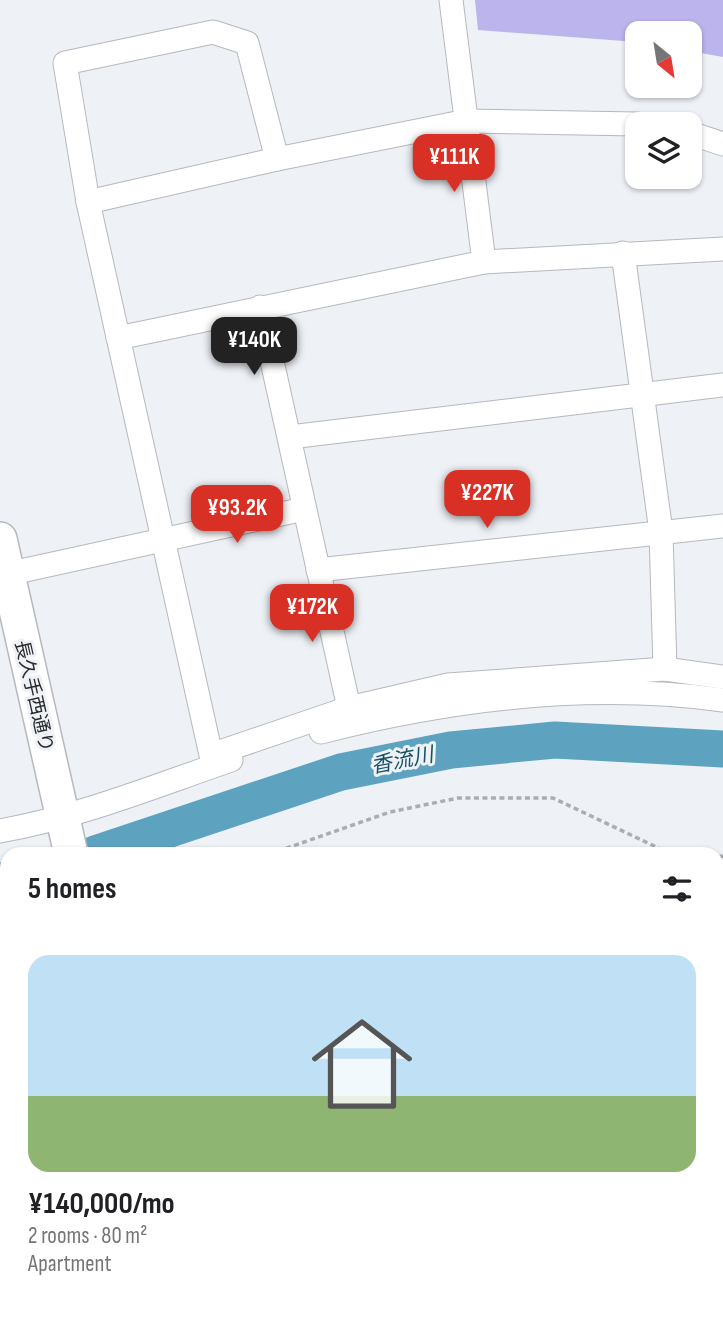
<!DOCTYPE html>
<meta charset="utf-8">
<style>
:root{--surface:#fff;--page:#f6f6f6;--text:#202124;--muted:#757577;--line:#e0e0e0;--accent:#d93025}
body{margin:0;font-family:"Sofia Sans Condensed","Noto Sans JP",sans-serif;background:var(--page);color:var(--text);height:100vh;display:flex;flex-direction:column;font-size:26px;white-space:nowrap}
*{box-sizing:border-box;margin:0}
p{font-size:23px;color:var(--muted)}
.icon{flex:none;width:38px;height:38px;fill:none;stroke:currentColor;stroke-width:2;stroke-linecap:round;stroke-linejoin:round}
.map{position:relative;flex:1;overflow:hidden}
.side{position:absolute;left:0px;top:847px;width:724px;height:471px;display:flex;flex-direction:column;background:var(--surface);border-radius:21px 21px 0 0;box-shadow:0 2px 5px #0004}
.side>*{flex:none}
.needle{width:46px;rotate:150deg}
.tools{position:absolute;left:625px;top:21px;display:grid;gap:14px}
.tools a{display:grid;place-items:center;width:77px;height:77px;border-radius:14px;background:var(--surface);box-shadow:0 2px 5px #0004;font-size:35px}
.price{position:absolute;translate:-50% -60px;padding:0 16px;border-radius:14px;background:var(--accent);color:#fff;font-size:23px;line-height:46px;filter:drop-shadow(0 2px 4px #0008)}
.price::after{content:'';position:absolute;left:50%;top:42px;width:21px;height:16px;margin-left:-10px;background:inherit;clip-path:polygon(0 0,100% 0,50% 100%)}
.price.active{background:#222;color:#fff}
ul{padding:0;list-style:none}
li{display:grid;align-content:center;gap:14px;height:371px;padding:0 28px}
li+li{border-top:2px solid var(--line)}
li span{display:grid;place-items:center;height:217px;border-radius:21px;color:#555}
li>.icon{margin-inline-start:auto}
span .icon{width:126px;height:126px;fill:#fffc;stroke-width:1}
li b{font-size:30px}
h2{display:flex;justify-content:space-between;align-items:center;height:84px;padding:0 28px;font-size:30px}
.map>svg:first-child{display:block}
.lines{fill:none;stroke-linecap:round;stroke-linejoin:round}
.river{stroke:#5da3bf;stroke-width:37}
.building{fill:#bbb4ed}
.street-casing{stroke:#b5b8bd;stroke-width:25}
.secondary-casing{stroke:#b5b8bd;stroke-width:36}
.path{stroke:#abadb1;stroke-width:3.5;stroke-dasharray:5 3.5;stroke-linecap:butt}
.street{stroke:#fff;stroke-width:23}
.secondary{stroke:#fff;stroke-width:33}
.labels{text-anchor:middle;stroke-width:6;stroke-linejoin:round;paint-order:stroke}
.street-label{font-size:19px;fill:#27282a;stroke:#eef1f6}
.water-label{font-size:21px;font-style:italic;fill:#165065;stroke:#eef1f6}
</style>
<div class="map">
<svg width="723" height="1317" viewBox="0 0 723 1317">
<rect width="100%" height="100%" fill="#eef1f6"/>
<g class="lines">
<g class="river">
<polyline points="95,854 341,772 451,750 555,740 723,749"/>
<polyline points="0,881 7,880"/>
</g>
</g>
<g class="building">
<polygon points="475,0 723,0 723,57 690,51 690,33 637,33 637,42 478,30"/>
<polygon points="592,1311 611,1311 609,1317 591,1317"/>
<polygon points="698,1312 714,1313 714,1317 698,1317"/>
</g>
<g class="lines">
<g class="street-casing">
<g id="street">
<polyline points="451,0 484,262"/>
<polyline points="637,124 467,121 277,159 247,43 213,32 65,63 88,202 211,755 349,708 448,685 665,669 723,677"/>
<polyline points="690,133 723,144"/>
<polyline points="88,202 277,159"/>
<polyline points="623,253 661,532 665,669"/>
<polyline points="260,307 349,708"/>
<polyline points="118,338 484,262 723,249"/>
<polyline points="290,437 723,385"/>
<polyline points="318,570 723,526"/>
<polyline points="7,574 304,509"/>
<path d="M321,732C450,699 590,682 723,700"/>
<path d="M0,831C79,817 155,786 231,760"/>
<polyline points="0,1214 4,1317"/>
<polyline points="419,1317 420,1311"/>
</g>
</g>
<g class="secondary-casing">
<g id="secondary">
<polyline points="0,539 71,854"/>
<polyline points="0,1071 7,1071"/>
<polyline points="718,1202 723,1205"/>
</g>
</g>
<g class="path">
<polyline points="270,854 390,812 458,798 553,798 671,854"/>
<polyline points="718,857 723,856"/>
<polyline points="0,939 7,937"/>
</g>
<use href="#street" class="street"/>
<use href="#secondary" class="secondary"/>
</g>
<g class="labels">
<g class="street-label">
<text transform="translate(35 696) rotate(77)" y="7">長久手西通り</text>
</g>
<g class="water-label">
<text transform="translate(402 760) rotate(-11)" y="7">香流川</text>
</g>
</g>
</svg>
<div class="tools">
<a><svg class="needle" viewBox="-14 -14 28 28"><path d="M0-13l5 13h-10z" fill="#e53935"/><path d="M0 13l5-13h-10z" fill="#757577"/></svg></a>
<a><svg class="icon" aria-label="layers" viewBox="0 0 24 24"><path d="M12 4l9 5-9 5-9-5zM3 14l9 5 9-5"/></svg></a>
</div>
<b class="price" style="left:454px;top:194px">¥111K</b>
<b class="price active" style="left:254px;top:377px">¥140K</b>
<b class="price" style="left:487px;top:530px">¥227K</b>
<b class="price" style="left:237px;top:545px">¥93.2K</b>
<b class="price" style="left:312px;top:644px">¥172K</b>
<section class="side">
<h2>5 homes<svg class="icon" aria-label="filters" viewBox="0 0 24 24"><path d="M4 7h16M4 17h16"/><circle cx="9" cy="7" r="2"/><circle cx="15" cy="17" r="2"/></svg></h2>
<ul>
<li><span style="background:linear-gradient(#bfe0f5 65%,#8fb573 0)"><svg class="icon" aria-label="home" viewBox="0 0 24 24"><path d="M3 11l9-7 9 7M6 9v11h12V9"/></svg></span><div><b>¥140,000/mo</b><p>2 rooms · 80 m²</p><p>Apartment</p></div></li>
</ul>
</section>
</div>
